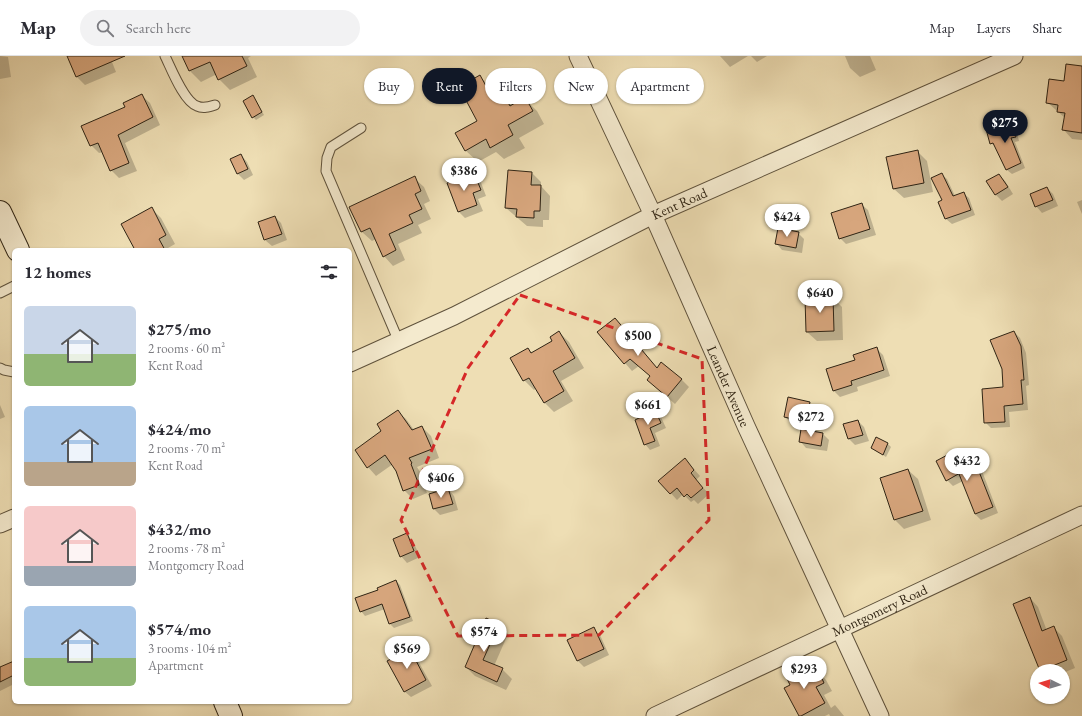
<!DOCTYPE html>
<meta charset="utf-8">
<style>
:root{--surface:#fff;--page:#f2f2f3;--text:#2b2b33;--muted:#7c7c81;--line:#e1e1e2;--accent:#111827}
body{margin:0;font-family:"EB Garamond",serif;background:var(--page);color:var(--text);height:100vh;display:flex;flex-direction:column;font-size:15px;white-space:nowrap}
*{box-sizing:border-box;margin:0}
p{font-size:13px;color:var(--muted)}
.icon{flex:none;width:22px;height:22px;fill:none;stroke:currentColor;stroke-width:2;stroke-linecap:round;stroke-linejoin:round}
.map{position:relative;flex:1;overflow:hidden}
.panel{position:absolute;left:12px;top:192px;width:340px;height:456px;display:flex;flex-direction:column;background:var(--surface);border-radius:6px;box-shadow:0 1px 3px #0004}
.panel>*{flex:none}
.banner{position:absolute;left:364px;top:12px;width:380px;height:36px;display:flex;gap:8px}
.needle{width:26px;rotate:275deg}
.tools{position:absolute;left:1030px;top:608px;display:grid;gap:8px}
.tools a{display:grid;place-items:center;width:40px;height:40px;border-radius:50%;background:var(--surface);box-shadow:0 1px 3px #0004;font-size:20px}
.price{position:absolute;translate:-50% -34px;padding:0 9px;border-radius:14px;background:#fff;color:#222;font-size:13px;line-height:26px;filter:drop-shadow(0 1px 2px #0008)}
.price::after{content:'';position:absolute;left:50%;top:24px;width:12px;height:9px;margin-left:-6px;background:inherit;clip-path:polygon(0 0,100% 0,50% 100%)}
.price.selected{background:var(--accent);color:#fff}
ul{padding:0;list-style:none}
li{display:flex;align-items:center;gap:12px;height:100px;padding:0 12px}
li span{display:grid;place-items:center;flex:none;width:112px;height:80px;border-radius:6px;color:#555}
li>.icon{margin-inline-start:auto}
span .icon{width:48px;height:48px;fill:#fffc;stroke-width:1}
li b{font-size:17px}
h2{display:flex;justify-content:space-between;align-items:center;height:48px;padding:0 12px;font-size:17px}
.pill{padding:0 14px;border-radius:18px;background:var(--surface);box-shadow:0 1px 3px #0004;font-size:14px;line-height:36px}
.pill.selected{background:var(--accent);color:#fff}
header{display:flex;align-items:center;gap:24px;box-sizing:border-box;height:56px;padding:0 20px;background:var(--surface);border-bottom:1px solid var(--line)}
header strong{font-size:19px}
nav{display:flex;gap:22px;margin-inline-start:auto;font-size:14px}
.search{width:280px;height:36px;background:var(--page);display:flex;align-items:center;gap:10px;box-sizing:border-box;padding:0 14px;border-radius:22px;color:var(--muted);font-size:15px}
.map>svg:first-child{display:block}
.shadow{fill:#0003}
.building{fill:#d7a67d;stroke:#2f2414}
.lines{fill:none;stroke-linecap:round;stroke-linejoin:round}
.lane-casing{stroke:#5f523c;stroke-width:11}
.street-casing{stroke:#5f523c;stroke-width:19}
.secondary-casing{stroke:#2f2414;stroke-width:24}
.lane{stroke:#f4eace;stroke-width:9}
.street{stroke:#f4eace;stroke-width:17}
.secondary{stroke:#f4eace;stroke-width:22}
.marked{fill:none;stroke:#d62828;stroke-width:3;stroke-dasharray:8 5;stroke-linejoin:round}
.labels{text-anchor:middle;stroke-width:4;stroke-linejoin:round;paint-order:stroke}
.street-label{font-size:14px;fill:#2f2414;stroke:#f4eace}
</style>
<header>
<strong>Map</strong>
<div class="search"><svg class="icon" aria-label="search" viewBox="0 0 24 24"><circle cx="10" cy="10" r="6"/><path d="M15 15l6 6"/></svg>Search here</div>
<nav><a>Map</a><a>Layers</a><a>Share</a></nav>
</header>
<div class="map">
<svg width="1082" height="660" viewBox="0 0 1082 660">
<rect width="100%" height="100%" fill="#eedeb4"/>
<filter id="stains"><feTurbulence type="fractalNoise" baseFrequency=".005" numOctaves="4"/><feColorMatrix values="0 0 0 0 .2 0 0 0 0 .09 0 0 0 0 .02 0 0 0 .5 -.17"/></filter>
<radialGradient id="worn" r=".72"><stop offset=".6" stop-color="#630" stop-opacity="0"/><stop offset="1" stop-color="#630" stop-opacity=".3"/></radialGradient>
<g class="shadow">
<polygon points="0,0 8,1 11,21 0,23"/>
<polygon points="68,0 113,0 110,1 116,16 85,29 76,20"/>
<polygon points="183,0 251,0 248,2 257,21 230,34 219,23 217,18 201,26 190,15"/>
<polygon points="720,0 748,0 730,11"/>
<polygon points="751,0 767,0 757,6"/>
<polygon points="845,0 870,0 876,14 860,21 850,12"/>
<polygon points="1082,11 1082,84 1072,83 1063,73 1065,62 1047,46"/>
<polygon points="480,21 490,30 496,26 509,39 514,49 525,43 537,55 544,68 519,82 525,92 504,103 496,96 478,106 465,94 478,65"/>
<polygon points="141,39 150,47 160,69 125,87 137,115 119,122 111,114 103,96 99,97 91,89 127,52"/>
<polygon points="255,43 264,59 256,64 253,61"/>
<polygon points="1011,68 1016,72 1019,85 1015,86 1025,112 1012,118 1007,114 996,91 991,87"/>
<polygon points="918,96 927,105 933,136 904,142 894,133 888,102"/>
<polygon points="241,99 247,106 253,119 244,124 238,118"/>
<polygon points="532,117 541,126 541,130 550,140 549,164 543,164 543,171 527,170 506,152"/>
<polygon points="474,118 480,124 486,140 478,143 483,155 465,162 459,156 448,128"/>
<polygon points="941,118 947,123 955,140 963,137 969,142 975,159 952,168 946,163 940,146 943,145"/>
<polygon points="999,119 1005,125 1013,138 1002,145 995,138"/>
<polygon points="414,122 424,131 430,145 424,148 431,163 418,169 422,177 398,188 405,204 393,210 384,200 376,183 372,185 362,176 351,151"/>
<polygon points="1047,132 1053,138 1058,150 1042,157 1036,150"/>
<polygon points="1082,144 1082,158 1077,146"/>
<polygon points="861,148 868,154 876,179 846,188 840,182"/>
<polygon points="152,153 161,162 175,188 168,192 169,194 136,194"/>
<polygon points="275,161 281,167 287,184 272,190 265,184 259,166"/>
<polygon points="798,177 804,183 802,197 782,194 776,187"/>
<polygon points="833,242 842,251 843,284 817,285 807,276"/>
<polygon points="615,263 657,313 681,323 689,331 675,348 656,331 651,321 639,310 632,315 625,307"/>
<polygon points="559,276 569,286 584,312 561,325 573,345 554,356 544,346 536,332 534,334 524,324 528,293 532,298 553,286"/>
<polygon points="1014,276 1020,282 1026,297 1029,329 1026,330 1028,354 1009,356 1010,371 991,372 985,366 1004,332 1003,313"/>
<polygon points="876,292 883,299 890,320 857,331 858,335 840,341 834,335 827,314 856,305"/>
<polygon points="809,347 816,353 812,371 792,367 785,361"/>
<polygon points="0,349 5,361 0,363"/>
<polygon points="397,355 406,363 414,374 422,371 431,380 439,402 417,411 420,416 419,417 427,437 413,443 404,434 397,414 393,408 376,420 368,411 383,375"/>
<polygon points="655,356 661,361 666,372 655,377 660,390 650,394 645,388 636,365"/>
<polygon points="858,365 864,371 869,385 855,389 849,383 845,369"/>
<polygon points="823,378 829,384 827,395 806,392 800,385"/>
<polygon points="877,383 888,388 891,391 886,401 872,392"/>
<polygon points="953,397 959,403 965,416 976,409 982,415 998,457 981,464 975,458 963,425 953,430 947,424 937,405"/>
<polygon points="691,410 700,420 696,424 709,438 698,448 694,444 691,446 683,438 677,444 660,425"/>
<polygon points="908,414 918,423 931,464 904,473 895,464 881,423"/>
<polygon points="448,433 454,440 458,454 440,459 434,453 430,439"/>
<polygon points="407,479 413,485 420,501 407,507 401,500"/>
<polygon points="396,525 400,529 413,565 394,572 390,568 385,553 365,560 361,555 380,534"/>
<polygon points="1030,542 1038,551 1047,575 1054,572 1062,580 1075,612 1063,617 1063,615 1040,614"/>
<polygon points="487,564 499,569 508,578 494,610 502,613 512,623 506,634 475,620 466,611"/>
<polygon points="594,573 600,579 609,599 584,611 578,605"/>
<polygon points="410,594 416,601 432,630 411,641 404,635"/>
<polygon points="14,608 14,628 0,635 0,612"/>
<polygon points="799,608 807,616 809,620 818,615 826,624 832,635 824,639 831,652 835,649 844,660 830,660 829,658 825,660 800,660 791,630"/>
</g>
<g class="building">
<polygon points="67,0 125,0 76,21"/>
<polygon points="182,0 242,0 247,10 218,24 210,6 189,15"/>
<polygon points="1066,8 1082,10 1082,77 1062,74 1065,57 1057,56 1058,49 1046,47 1049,23 1064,25"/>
<polygon points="480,19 486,30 496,25 510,50 525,41 533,55 508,69 513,79 490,92 486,83 465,95 455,77 477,65 459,31"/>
<polygon points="142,38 153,61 118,79 129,107 110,115 98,87 90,90 81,70 125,51 123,47"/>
<polygon points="253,39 262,56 252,62 243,45"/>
<polygon points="1012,66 1016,81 1011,82 1021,107 1006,114 993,87 990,88 986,73"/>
<polygon points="918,94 924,127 893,133 886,101"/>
<polygon points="241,98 248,113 237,118 230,103"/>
<polygon points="508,114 532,116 531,129 541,129 540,155 534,155 534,162 516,161 517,153 505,152"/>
<polygon points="474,117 481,134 473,137 477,149 458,156 447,127"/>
<polygon points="942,117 953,140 964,136 971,154 945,163 938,146 942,144 931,122"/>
<polygon points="999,118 1008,131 995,139 986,125"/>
<polygon points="415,120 421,135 415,138 422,153 409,159 413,167 389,178 396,194 383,201 370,172 361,176 349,151"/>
<polygon points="1047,131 1053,144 1035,151 1030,138"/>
<polygon points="862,147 870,173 839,183 831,157"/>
<polygon points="152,151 166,179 159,183 165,194 135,194 121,168"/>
<polygon points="275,160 282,178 264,184 258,166"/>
<polygon points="778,172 799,176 796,192 775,188"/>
<polygon points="833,241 834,275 806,276 805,242"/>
<polygon points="615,262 657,312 661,306 682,323 667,341 647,324 650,320 630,303 624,308 597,276"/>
<polygon points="559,275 575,302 553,315 564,335 544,347 529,322 523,325 510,302 528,292 531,297 552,285 550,281"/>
<polygon points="1014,275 1021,290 1024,324 1021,324 1023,348 1004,350 1005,366 984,367 982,333 1003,331 1002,313 990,284"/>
<polygon points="877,291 884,314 851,325 852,329 833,335 826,313 855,304 853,299"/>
<polygon points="788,341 810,346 806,366 784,361"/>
<polygon points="398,354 412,374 422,370 432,393 409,402 412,407 411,408 419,429 403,435 396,415 385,399 367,412 355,394 381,375 377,368"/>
<polygon points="655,354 661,367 650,372 655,385 644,389 635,364"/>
<polygon points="858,364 863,379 848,383 843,368"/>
<polygon points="801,373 823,377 821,390 799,386"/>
<polygon points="876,381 888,387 883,399 871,392"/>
<polygon points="953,396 963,416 976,408 993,451 975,458 959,418 960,417 946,425 936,405"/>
<polygon points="685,402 694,414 691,417 703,432 691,442 687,438 684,441 677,432 670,438 658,425"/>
<polygon points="908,413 923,455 894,464 880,422"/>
<polygon points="448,432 453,448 433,453 429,438"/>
<polygon points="407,477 414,495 400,501 393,483"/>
<polygon points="396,524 410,561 389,568 382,548 360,556 355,542 378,534 377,532"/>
<polygon points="1030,541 1042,575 1054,570 1067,604 1040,615 1013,548"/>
<polygon points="486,562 499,568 483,604 503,612 497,626 465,611"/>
<polygon points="594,571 604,593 577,605 567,584"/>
<polygon points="410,593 426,624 404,636 387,605"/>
<polygon points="14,605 14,619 0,626 0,611"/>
<polygon points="799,607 805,621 818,614 824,627 816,631 825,647 801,660 799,660 784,632 790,629 783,614"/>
</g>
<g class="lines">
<g class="lane-casing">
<g id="lane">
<path d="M165,0C171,12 184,46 197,50C203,53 209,51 215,49"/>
<polyline points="361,72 331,91 327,102 326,115 399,286"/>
<polyline points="0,237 14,230"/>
<polyline points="0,312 4,314 14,316"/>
</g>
</g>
<g class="street-casing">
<g id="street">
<path id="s1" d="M578,0L653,159L746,370L880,660"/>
<path id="s2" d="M350,307L454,260L653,159L1014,0"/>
<polyline points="0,468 14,462"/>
<path id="s3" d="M655,660L1082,459"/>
</g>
</g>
<g class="secondary-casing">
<g id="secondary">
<polyline points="0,156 18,194"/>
<polyline points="225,646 231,660"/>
</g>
</g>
<use href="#lane" class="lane"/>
<use href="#street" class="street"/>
<use href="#secondary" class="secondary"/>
</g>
<path class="marked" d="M520,239L702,303L709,464L599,579L458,580L401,464L468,312Z"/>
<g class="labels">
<g class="street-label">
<text dy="5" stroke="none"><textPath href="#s2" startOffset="366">Kent Road</textPath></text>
<text dy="5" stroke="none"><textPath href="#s1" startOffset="363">Leander Avenue</textPath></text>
<text dy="5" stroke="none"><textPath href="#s3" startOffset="248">Montgomery Road</textPath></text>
</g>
</g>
<rect width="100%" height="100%" filter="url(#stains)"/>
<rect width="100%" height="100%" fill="url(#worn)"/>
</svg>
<div class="tools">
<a><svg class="needle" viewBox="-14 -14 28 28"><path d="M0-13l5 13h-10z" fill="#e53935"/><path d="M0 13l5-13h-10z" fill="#7c7c81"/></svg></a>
</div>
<b class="price selected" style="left:1005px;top:88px">$275</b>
<b class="price" style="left:464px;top:136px">$386</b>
<b class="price" style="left:787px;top:182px">$424</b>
<b class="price" style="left:820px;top:258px">$640</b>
<b class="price" style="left:638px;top:301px">$500</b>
<b class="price" style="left:648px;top:370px">$661</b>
<b class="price" style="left:811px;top:382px">$272</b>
<b class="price" style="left:967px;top:426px">$432</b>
<b class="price" style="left:441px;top:443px">$406</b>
<b class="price" style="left:484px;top:597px">$574</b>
<b class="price" style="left:407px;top:614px">$569</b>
<b class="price" style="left:804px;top:634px">$293</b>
<div class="banner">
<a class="pill">Buy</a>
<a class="pill selected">Rent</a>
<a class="pill">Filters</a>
<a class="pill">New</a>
<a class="pill">Apartment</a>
</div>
<section class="panel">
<h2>12 homes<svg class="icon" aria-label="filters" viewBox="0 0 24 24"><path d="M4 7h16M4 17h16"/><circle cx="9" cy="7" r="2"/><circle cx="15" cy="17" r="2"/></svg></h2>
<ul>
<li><span style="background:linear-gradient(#c9d6e8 60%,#8fb573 0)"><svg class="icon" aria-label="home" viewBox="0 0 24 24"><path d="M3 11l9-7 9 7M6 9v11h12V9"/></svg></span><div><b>$275/mo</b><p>2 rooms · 60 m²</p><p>Kent Road</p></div></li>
<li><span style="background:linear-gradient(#a9c7e8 70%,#b9a48a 0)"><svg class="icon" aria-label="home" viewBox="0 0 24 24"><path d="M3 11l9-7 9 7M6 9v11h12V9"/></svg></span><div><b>$424/mo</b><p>2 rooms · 70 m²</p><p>Kent Road</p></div></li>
<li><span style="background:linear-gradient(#f6c9c9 75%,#9aa5b1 0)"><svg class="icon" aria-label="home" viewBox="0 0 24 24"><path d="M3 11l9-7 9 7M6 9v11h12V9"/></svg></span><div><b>$432/mo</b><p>2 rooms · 78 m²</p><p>Montgomery Road</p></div></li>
<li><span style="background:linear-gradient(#a9c7e8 65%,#8fb573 0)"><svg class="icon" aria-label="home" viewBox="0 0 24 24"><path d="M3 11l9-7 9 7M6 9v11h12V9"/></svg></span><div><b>$574/mo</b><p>3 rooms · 104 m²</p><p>Apartment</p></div></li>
</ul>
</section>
</div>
